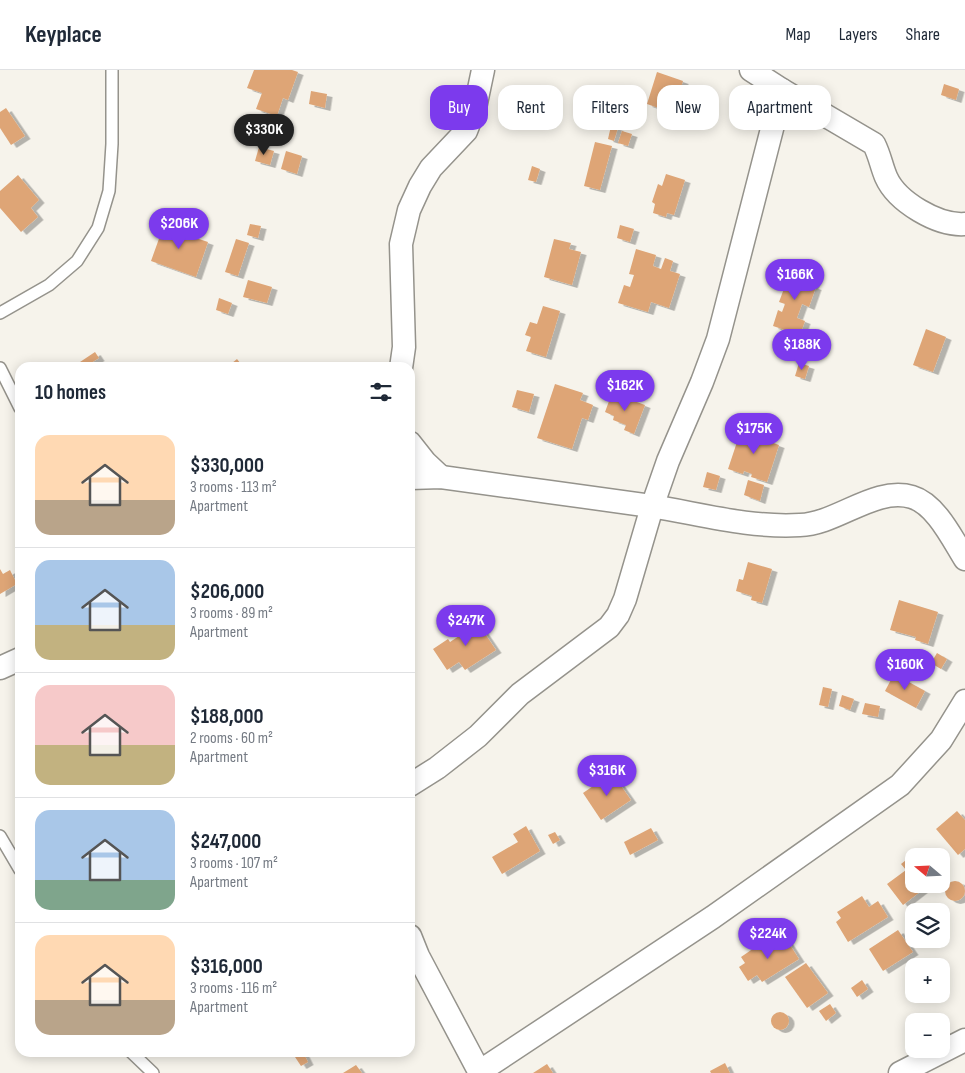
<!DOCTYPE html>
<meta charset="utf-8">
<style>
:root{--surface:#fff;--page:#f6f6f7;--text:#1f2937;--muted:#747a83;--line:#e0e1e3;--accent:#7c3aed}
body{margin:0;font-family:"Sofia Sans Condensed",sans-serif;background:var(--page);color:var(--text);height:100vh;display:flex;flex-direction:column;font-size:19px;white-space:nowrap}
*{box-sizing:border-box;margin:0}
p{font-size:16px;color:var(--muted)}
.icon{flex:none;width:28px;height:28px;fill:none;stroke:currentColor;stroke-width:2;stroke-linecap:round;stroke-linejoin:round}
.map{position:relative;flex:1;overflow:hidden}
.side{position:absolute;left:15px;top:292px;width:400px;height:695px;display:flex;flex-direction:column;background:var(--surface);border-radius:15px;box-shadow:0 2px 12px #0003}
.side>*{flex:none}
.hud{position:absolute;left:430px;top:15px;width:460px;height:45px;display:flex;gap:10px}
.needle{width:32px;rotate:289deg}
.controls{position:absolute;left:905px;top:778px;display:grid;gap:10px}
.controls a{display:grid;place-items:center;width:45px;height:45px;border-radius:10px;background:var(--surface);box-shadow:0 2px 12px #0003;font-size:25px}
.price{position:absolute;translate:-50% -42px;padding:0 11px;border-radius:18px;background:var(--accent);color:#fff;font-size:16px;line-height:32px;filter:drop-shadow(0 1px 2px #0008)}
.price::after{content:'';position:absolute;left:50%;top:30px;width:15px;height:11px;margin-left:-8px;background:inherit;clip-path:polygon(0 0,100% 0,50% 100%)}
.price.on{background:#222;color:#fff}
ul{padding:0;list-style:none}
li{display:flex;align-items:center;gap:15px;height:125px;padding:0 20px}
li+li{border-top:1px solid var(--line)}
li span{display:grid;place-items:center;flex:none;width:140px;height:100px;border-radius:15px;color:#555}
li>.icon{margin-inline-start:auto}
span .icon{width:60px;height:60px;fill:#fffc;stroke-width:1}
li b{font-size:21px}
h2{display:flex;justify-content:space-between;align-items:center;height:60px;padding:0 20px;font-size:21px}
.tag{padding:0 18px;border-radius:15px;background:var(--surface);box-shadow:0 2px 12px #0003;font-size:18px;line-height:45px}
.tag.on{background:var(--accent);color:#fff}
header{display:flex;align-items:center;gap:30px;box-sizing:border-box;height:70px;padding:0 25px;background:var(--surface);border-bottom:1px solid var(--line)}
header strong{font-size:24px}
nav{display:flex;gap:28px;margin-inline-start:auto;font-size:18px}
.map>svg:first-child{display:block}
.building{fill:#dea576;filter:url(#shadow)}
.lines{fill:none;stroke-linecap:round;stroke-linejoin:round}
.service-casing{stroke:#95938c;stroke-width:14}
.minor-casing{stroke:#95938c;stroke-width:25}
.service{stroke:#fff;stroke-width:11}
.minor{stroke:#fff;stroke-width:22}
</style>
<header>
<strong>Keyplace</strong>
<nav><a>Map</a><a>Layers</a><a>Share</a></nav>
</header>
<div class="map">
<svg width="965" height="1003" viewBox="0 0 965 1003">
<defs>
<filter id="shadow"><feDropShadow dx="5.5" dy="3" stdDeviation="0" flood-color="#0004"/></filter>
</defs>
<rect width="100%" height="100%" fill="#f6f3eb"/>
<g class="building">
<polygon points="254,0 292,0 298,2 288,30 283,28 277,46 256,39 262,23 247,18"/>
<polygon points="657,2 683,11 673,43 647,34"/>
<polygon points="944,14 959,19 956,30 941,25"/>
<polygon points="311,21 327,24 325,38 309,34"/>
<polygon points="6,38 25,66 11,75 0,58 0,42"/>
<polygon points="611,56 618,58 614,71 608,69"/>
<polygon points="622,61 632,64 628,76 618,73"/>
<polygon points="595,72 612,76 600,120 584,116"/>
<polygon points="259,77 274,81 270,95 255,91"/>
<polygon points="286,81 302,86 297,104 281,99"/>
<polygon points="532,96 540,99 536,112 528,110"/>
<polygon points="666,104 685,110 674,145 667,143 666,147 653,143 655,134 652,132 658,114 662,116"/>
<polygon points="18,105 39,130 31,138 38,147 21,162 0,138 0,121"/>
<polygon points="165,152 186,159 184,164 208,172 196,207 151,191"/>
<polygon points="250,154 261,156 258,168 247,165"/>
<polygon points="620,155 634,159 630,172 617,168"/>
<polygon points="236,169 249,173 238,206 225,202"/>
<polygon points="554,169 571,173 569,179 581,182 572,215 544,207"/>
<polygon points="636,179 656,185 653,196 661,199 665,188 673,191 670,201 680,204 669,238 651,232 648,242 618,233 624,215 630,217 634,205 629,204"/>
<polygon points="794,200 816,208 813,216 816,217 809,237 802,234 797,248 805,251 800,265 773,256 778,240 782,242 785,234 779,232 785,216 781,214 785,204 792,206"/>
<polygon points="248,210 272,217 267,233 243,227"/>
<polygon points="219,228 232,233 228,244 216,240"/>
<polygon points="543,236 560,241 546,287 526,281 531,267 525,265 530,252 537,254"/>
<polygon points="926,259 946,267 933,302 913,295"/>
<polygon points="95,282 99,288 86,296 87,298 71,298"/>
<polygon points="237,289 244,298 226,298"/>
<polygon points="799,293 809,296 805,309 795,306"/>
<polygon points="555,314 583,323 580,330 593,335 588,350 582,348 572,379 537,368"/>
<polygon points="517,320 534,324 529,342 512,337"/>
<polygon points="612,323 645,335 634,364 624,360 626,355 613,350 614,346 605,342"/>
<polygon points="742,357 767,365 765,370 779,375 767,412 751,407 752,404 744,401 743,404 728,399"/>
<polygon points="707,402 720,406 716,420 703,417"/>
<polygon points="748,410 764,415 760,431 744,425"/>
<polygon points="748,492 772,499 762,533 751,530 752,526 736,521 739,509 743,510"/>
<polygon points="0,499 3,504 10,500 17,514 0,524"/>
<polygon points="899,530 938,542 928,574 915,570 916,567 890,560"/>
<polygon points="473,546 496,580 465,600 459,592 447,600 433,579 448,569 450,572 468,560 463,553"/>
<polygon points="937,583 947,589 941,599 931,593"/>
<polygon points="894,604 925,621 916,638 885,621"/>
<polygon points="823,617 832,619 828,637 819,635"/>
<polygon points="842,625 854,629 850,640 839,636"/>
<polygon points="865,633 880,636 878,647 862,644"/>
<polygon points="612,703 631,730 601,750 583,723"/>
<polygon points="957,741 965,750 965,779 958,785 936,759"/>
<polygon points="526,756 540,781 502,804 492,787 518,772 513,764"/>
<polygon points="651,758 658,770 630,785 624,772"/>
<polygon points="555,762 560,770 553,774 548,765"/>
<polygon points="920,779 926,786 914,786 914,814 930,814 903,835 887,814 906,800 901,794"/>
<circle cx="955" cy="821" r="10"/>
<polygon points="862,826 869,837 878,831 888,847 848,872 836,852 841,848 837,842"/>
<polygon points="914,849 914,865 910,861 909,855"/>
<polygon points="898,860 913,882 883,901 869,879"/>
<polygon points="783,864 799,889 762,912 757,905 748,911 739,897 745,893 741,887 757,876 760,880"/>
<polygon points="806,893 828,923 807,938 785,907"/>
<polygon points="862,910 868,919 857,927 851,918"/>
<polygon points="830,934 836,943 826,951 819,941"/>
<circle cx="780" cy="951" r="9"/>
<polygon points="303,982 308,992 301,996 295,987"/>
<polygon points="725,993 730,1003 711,1003 710,1001"/>
<polygon points="547,994 553,1003 533,1003"/>
<polygon points="356,995 362,1003 343,1003"/>
</g>
<g class="lines">
<g class="service-casing">
<g id="service">
<polyline points="0,243 49,215 77,191 98,158 109,121 112,74 112,0"/>
<polyline points="0,298 20,338"/>
<polyline points="0,766 20,800"/>
<polyline points="131,982 153,1003"/>
</g>
</g>
<g class="minor-casing">
<g id="minor">
<path d="M751,0L782,20L874,74C880,86 881,95 886,107C897,132 938,156 965,154"/>
<polyline points="401,298 404,277 401,174 409,140 420,116 431,98 466,61 475,38 483,0"/>
<polyline points="410,373 425,392 441,407"/>
<path d="M410,408L441,407C511,417 581,426 651,436C701,444 749,458 800,455C837,454 875,416 912,427C936,434 953,470 965,489"/>
<polyline points="0,598 20,589"/>
<polyline points="410,715 437,698 478,666 520,624 609,557 618,545 625,529 652,437 668,391 702,312 718,269 782,20"/>
<polyline points="410,866 418,886 480,1003"/>
<polyline points="479,1002 713,847 900,715 941,670 965,631"/>
<polyline points="900,1003 965,970"/>
</g>
</g>
<use href="#service" class="service"/>
<use href="#minor" class="minor"/>
</g>
</svg>
<div class="controls">
<a><svg class="needle" viewBox="-14 -14 28 28"><path d="M0-13l5 13h-10z" fill="#e53935"/><path d="M0 13l5-13h-10z" fill="#747a83"/></svg></a>
<a><svg class="icon" aria-label="layers" viewBox="0 0 24 24"><path d="M12 4l9 5-9 5-9-5zM3 14l9 5 9-5"/></svg></a>
<a>+</a>
<a>−</a>
</div>
<b class="price on" style="left:264px;top:86px">$330K</b>
<b class="price" style="left:179px;top:180px">$206K</b>
<b class="price" style="left:795px;top:231px">$166K</b>
<b class="price" style="left:802px;top:301px">$188K</b>
<b class="price" style="left:625px;top:342px">$162K</b>
<b class="price" style="left:754px;top:385px">$175K</b>
<b class="price" style="left:466px;top:577px">$247K</b>
<b class="price" style="left:905px;top:621px">$160K</b>
<b class="price" style="left:607px;top:727px">$316K</b>
<b class="price" style="left:768px;top:890px">$224K</b>
<div class="hud">
<a class="tag on">Buy</a>
<a class="tag">Rent</a>
<a class="tag">Filters</a>
<a class="tag">New</a>
<a class="tag">Apartment</a>
</div>
<section class="side">
<h2>10 homes<svg class="icon" aria-label="filters" viewBox="0 0 24 24"><path d="M4 7h16M4 17h16"/><circle cx="9" cy="7" r="2"/><circle cx="15" cy="17" r="2"/></svg></h2>
<ul>
<li><span style="background:linear-gradient(#ffd9b3 65%,#b9a48a 0)"><svg class="icon" aria-label="home" viewBox="0 0 24 24"><path d="M3 11l9-7 9 7M6 9v11h12V9"/></svg></span><div><b>$330,000</b><p>3 rooms · 113 m²</p><p>Apartment</p></div></li>
<li><span style="background:linear-gradient(#a9c7e8 65%,#c2b280 0)"><svg class="icon" aria-label="home" viewBox="0 0 24 24"><path d="M3 11l9-7 9 7M6 9v11h12V9"/></svg></span><div><b>$206,000</b><p>3 rooms · 89 m²</p><p>Apartment</p></div></li>
<li><span style="background:linear-gradient(#f6c9c9 60%,#c2b280 0)"><svg class="icon" aria-label="home" viewBox="0 0 24 24"><path d="M3 11l9-7 9 7M6 9v11h12V9"/></svg></span><div><b>$188,000</b><p>2 rooms · 60 m²</p><p>Apartment</p></div></li>
<li><span style="background:linear-gradient(#a9c7e8 70%,#7fa58c 0)"><svg class="icon" aria-label="home" viewBox="0 0 24 24"><path d="M3 11l9-7 9 7M6 9v11h12V9"/></svg></span><div><b>$247,000</b><p>3 rooms · 107 m²</p><p>Apartment</p></div></li>
<li><span style="background:linear-gradient(#ffd9b3 65%,#b9a48a 0)"><svg class="icon" aria-label="home" viewBox="0 0 24 24"><path d="M3 11l9-7 9 7M6 9v11h12V9"/></svg></span><div><b>$316,000</b><p>3 rooms · 116 m²</p><p>Apartment</p></div></li>
</ul>
</section>
</div>
